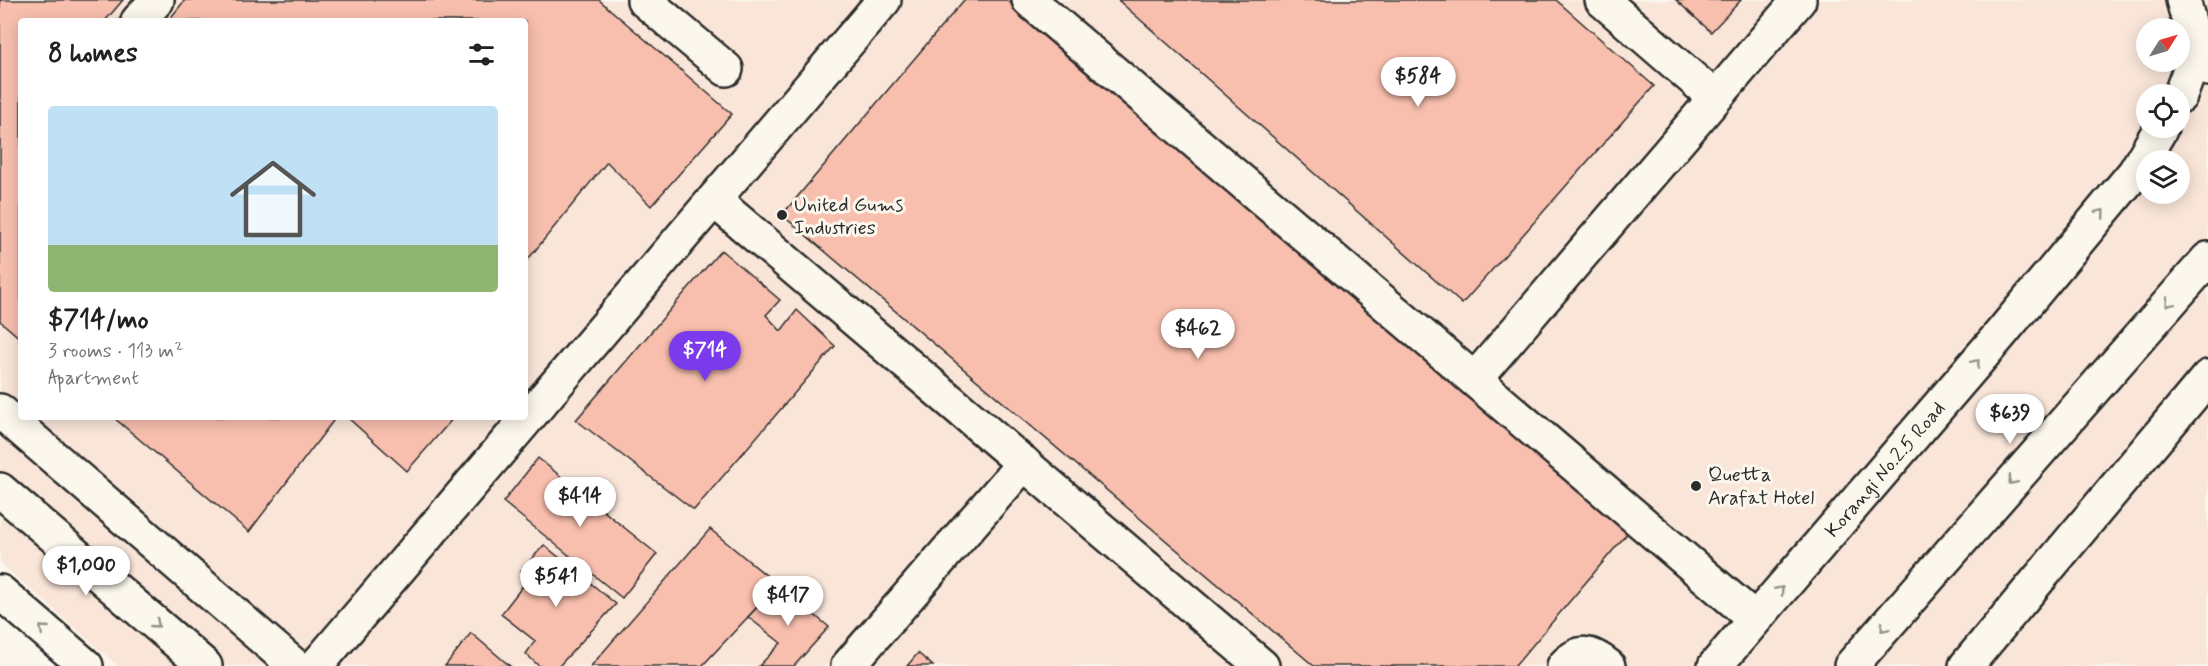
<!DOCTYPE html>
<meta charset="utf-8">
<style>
:root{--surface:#fff;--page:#f6f6f6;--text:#202124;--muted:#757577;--accent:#7c3aed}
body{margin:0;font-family:Mynerve,sans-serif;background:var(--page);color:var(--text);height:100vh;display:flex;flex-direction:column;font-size:22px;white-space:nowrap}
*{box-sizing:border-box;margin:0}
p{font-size:20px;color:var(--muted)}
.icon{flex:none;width:33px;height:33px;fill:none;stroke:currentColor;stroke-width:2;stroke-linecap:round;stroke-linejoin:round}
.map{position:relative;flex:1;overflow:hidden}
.details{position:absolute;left:18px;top:18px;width:510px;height:402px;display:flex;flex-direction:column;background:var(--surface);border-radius:6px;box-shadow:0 3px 15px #0003}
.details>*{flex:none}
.needle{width:39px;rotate:53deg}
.controls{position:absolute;left:2136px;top:18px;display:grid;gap:12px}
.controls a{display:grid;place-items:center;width:54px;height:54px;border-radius:50%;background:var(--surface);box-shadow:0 3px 15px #0003;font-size:30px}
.price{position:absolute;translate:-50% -51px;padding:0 14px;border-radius:21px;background:#fff;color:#222;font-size:20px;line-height:39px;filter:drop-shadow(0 2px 3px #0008)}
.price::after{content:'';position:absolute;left:50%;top:36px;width:18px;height:14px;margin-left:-9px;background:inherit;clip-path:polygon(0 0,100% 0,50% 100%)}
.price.active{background:var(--accent);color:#fff}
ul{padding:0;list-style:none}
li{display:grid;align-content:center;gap:12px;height:318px;padding:0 30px}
li span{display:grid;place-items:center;height:186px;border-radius:6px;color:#555}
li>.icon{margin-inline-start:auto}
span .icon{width:108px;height:108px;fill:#fffc;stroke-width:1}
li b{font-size:26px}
h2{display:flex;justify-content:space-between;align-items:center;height:72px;padding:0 30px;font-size:26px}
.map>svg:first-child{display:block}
.built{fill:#fae6d9;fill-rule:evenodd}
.building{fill:#f8bfae;stroke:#2b2b2b;stroke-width:1.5}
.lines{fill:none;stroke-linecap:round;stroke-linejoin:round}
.minor-casing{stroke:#2b2b2b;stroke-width:38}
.major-casing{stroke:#2b2b2b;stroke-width:38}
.minor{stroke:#fbf7ec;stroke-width:33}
.major{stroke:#fbf7ec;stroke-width:33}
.oneway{stroke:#93918c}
.poi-dot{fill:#2b2b2b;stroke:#fbf7ec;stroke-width:2}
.labels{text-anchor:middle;stroke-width:6;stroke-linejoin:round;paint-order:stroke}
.poi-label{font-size:20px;fill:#2b2b2b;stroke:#fbf7ec;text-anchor:start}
.street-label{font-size:20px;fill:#2b2b2b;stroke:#fbf7ec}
</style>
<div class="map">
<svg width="2208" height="666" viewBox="0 0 2208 666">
<rect width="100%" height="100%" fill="#fbf7ec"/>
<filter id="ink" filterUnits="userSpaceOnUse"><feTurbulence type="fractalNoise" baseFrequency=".0167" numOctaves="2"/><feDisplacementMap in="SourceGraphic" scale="12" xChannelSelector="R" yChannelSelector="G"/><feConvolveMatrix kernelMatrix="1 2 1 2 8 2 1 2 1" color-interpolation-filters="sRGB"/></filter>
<g filter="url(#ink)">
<path class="built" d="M0,0H2208V666H118L0,563ZM21,21H525V417H21ZM2146,28H2180V62H2146ZM2146,94H2180V128H2146ZM2146,160H2180V194H2146Z"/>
<g class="building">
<polygon points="0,0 123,0 105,21 21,21 21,339 0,321"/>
<polygon points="185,0 599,0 732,114 651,206 607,162 525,263 525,21 168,21"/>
<polygon points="964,0 1007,0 1631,529 1515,666 1314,666 782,215"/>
<polygon points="1118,0 1556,0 1654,86 1462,304"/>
<polygon points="1676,0 1741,0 1711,32"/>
<polygon points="721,250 780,300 766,315 781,331 797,310 835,346 694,510 576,420"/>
<polygon points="113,417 336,417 249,532"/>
<polygon points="347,417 454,417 407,471"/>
<polygon points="538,458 657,554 622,598 503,502"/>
<polygon points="710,529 778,585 702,666 591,666"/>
<polygon points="544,545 616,604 559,666 539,666 526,654 535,641 501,614 529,578 521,571"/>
<polygon points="778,585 829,627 794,666 759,666 781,643 748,617"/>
<polygon points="471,633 510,666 445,666"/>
<polygon points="918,653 933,666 907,666"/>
</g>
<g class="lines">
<g class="minor-casing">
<g id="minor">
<polyline points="644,0 726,69"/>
<polyline points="1029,0 1755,619"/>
<polyline points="1602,0 1714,97"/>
<polyline points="138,21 157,0"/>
<polyline points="714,200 1262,666"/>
<polyline points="1475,379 1799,0"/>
<polyline points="0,411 295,666"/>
<polyline points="0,490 205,666"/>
<polyline points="0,592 86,666"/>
<polyline points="316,666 884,0"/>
<polyline points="848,666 1024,463"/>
<path d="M1564,666C1580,649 1591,652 1608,666"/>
<polyline points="1966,666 2208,377"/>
</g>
</g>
<g class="major-casing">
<g id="major">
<polyline points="2183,0 2197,50 2208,69"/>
<polyline points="2180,96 2197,50"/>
<path id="s1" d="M1715,666L1999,336L2135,172L2161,128"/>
<polyline points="1851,666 2208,259"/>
</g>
</g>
<use href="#minor" class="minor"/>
<use href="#major" class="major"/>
</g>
<defs><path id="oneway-chevron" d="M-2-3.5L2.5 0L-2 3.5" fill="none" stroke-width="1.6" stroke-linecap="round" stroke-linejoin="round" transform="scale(1.5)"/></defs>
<g class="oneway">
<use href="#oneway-chevron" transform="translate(2101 213) rotate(-50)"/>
<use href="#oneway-chevron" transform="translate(2169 303) rotate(131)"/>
<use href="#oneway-chevron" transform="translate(1976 363) rotate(-49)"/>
<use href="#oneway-chevron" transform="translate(2012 481) rotate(131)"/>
<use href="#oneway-chevron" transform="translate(1780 590) rotate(-49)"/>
<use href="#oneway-chevron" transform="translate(156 624) rotate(41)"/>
<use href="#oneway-chevron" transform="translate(1884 628) rotate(131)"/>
<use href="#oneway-chevron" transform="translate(43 629) rotate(-139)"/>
</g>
</g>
<g class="poi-dot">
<circle cx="782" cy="215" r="6"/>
<circle cx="1696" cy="486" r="6"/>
</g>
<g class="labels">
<g class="poi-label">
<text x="794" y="211">United Gums<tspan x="794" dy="23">Industries</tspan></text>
<text x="1708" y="481">Quetta<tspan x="1708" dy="23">Arafat Hotel</tspan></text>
</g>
<g class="street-label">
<text dy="7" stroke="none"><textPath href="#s1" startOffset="260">Korangi No.2.5 Road</textPath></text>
</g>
</g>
</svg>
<div class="controls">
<a><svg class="needle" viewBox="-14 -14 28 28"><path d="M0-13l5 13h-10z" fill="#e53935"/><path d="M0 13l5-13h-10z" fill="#757577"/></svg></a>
<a><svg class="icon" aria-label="locate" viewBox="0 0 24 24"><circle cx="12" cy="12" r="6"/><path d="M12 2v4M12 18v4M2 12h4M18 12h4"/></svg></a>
<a><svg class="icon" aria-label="layers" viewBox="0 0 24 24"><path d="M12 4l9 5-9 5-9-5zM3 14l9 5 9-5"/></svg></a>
</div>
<b class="price" style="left:1418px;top:108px">$584</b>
<b class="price" style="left:1198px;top:360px">$462</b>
<b class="price active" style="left:705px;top:382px">$714</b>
<b class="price" style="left:2010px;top:445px">$639</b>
<b class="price" style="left:580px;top:528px">$414</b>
<b class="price" style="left:86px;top:597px">$1,000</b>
<b class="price" style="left:556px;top:608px">$541</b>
<b class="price" style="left:788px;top:627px">$417</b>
<section class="details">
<h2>8 homes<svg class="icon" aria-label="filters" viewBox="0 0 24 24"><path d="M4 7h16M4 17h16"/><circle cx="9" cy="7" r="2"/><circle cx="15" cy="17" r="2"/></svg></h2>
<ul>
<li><span style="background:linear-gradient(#bfe0f5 75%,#8fb573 0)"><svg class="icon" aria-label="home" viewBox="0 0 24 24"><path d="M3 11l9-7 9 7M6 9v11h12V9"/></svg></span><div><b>$714/mo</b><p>3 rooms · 113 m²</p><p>Apartment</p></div></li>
</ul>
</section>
</div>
